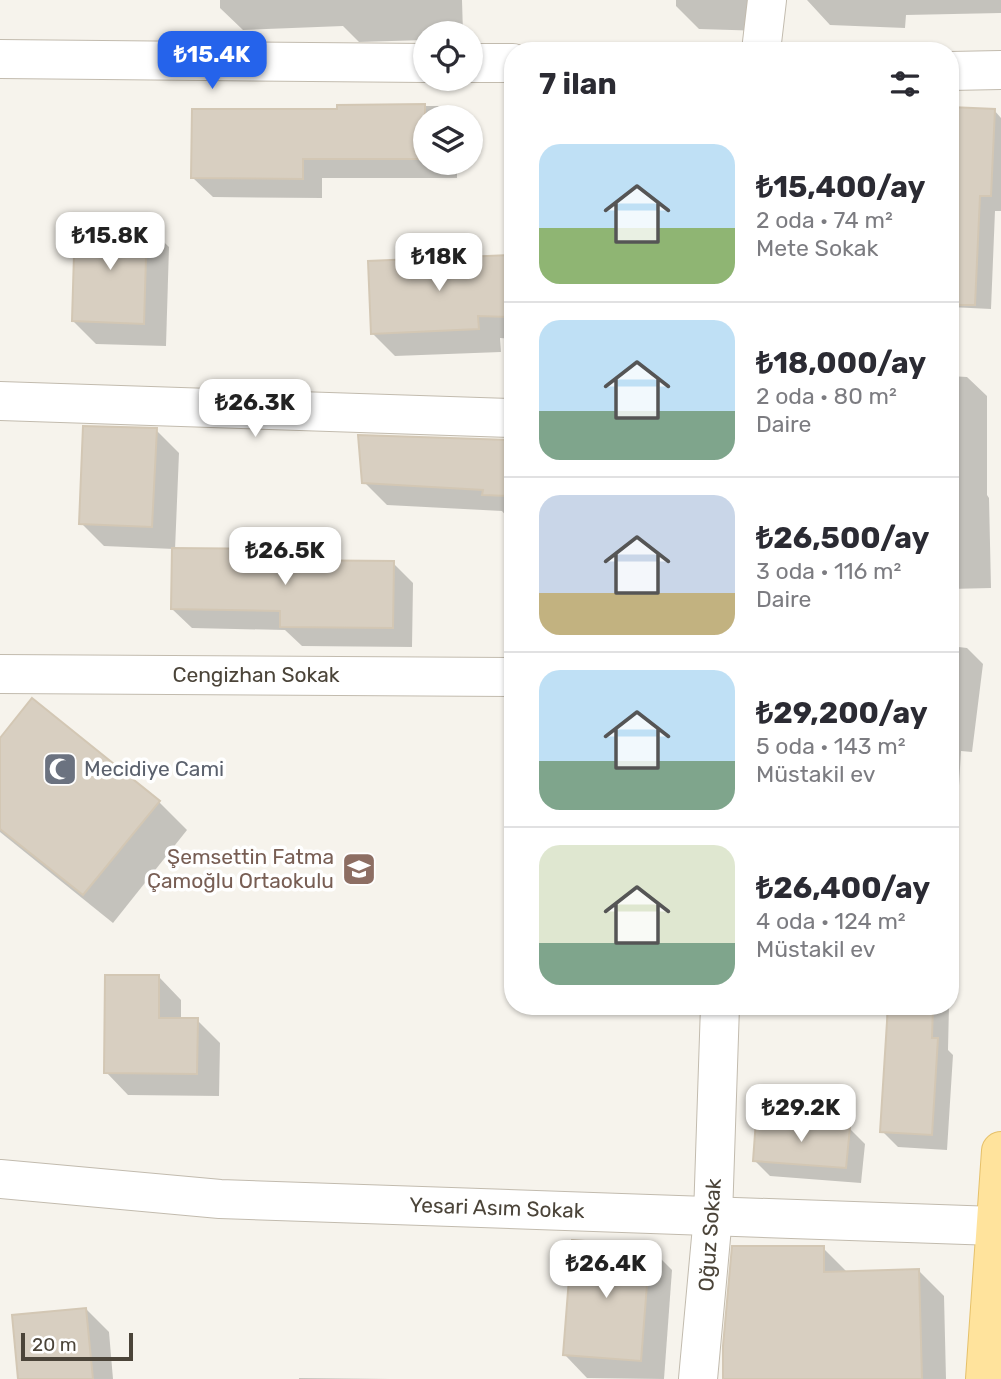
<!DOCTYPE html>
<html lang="tr">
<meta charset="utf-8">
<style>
:root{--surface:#fff;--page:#f7f7f7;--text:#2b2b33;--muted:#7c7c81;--line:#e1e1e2;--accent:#2563eb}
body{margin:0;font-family:Rubik,sans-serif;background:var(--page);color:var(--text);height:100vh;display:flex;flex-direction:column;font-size:26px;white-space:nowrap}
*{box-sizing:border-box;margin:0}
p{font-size:23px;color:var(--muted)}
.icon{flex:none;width:38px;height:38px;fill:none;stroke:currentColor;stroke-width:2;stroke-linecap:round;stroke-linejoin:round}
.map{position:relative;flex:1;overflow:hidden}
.details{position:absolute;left:504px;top:42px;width:455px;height:973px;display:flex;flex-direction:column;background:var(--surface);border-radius:28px;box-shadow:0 2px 5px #0004}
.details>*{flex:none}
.buttons{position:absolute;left:413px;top:21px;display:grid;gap:14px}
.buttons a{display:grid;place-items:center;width:70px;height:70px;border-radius:50%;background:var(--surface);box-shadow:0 2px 5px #0004;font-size:35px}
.scale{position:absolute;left:21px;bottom:18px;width:112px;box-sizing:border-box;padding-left:7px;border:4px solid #4b4439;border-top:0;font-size:19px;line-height:24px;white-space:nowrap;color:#4b4439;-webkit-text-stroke:5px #fff;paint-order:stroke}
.price{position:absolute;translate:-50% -60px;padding:0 16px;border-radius:14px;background:#fff;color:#222;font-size:23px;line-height:46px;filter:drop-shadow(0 2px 4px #0008)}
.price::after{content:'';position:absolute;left:50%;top:42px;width:21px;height:16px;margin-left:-10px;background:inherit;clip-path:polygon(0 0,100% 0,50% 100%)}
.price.on{background:var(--accent);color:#fff}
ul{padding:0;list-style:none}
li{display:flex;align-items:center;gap:21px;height:175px;padding:0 35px}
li+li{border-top:2px solid var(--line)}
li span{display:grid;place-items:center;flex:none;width:196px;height:140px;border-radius:21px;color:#555}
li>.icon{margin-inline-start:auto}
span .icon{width:84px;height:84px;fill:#fffc;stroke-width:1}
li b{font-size:30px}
h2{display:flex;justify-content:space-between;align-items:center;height:84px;padding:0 35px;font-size:30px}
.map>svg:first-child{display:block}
.shadow{fill:#0003}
.building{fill:#d8cfc1;stroke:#d3c7b4;stroke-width:2}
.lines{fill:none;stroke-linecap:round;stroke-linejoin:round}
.minor-casing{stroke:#c2bbae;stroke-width:40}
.major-casing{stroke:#e6c16a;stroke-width:40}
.minor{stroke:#fff;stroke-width:38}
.major{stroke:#ffe39c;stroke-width:38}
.labels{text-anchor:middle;stroke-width:7;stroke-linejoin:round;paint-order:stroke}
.street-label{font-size:21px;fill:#4b4439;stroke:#fff}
.worship-label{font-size:21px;fill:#5b616d;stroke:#fff;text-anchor:start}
.education-label{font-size:21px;fill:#785e54;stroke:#fff;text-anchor:end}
</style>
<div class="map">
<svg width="1001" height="1379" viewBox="0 0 1001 1379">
<rect width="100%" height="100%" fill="#f6f3ec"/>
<g class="shadow">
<polygon points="220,0 462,0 463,33 425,33 425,40 359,42 343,26 243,30 220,8"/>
<polygon points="676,0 769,0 766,31 699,29 676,6"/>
<polygon points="807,0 1001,0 1001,13 906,15 905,28 830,25"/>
<polygon points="339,106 438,106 449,117 425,117 425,163 457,163 457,178 322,178 322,198 213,197 193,178 339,111"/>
<polygon points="950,109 994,110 1001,118 1001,211 995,211 991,309 950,307"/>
<polygon points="146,225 169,247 166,346 96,344 73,321"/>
<polygon points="508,246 513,246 513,339 500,338 501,352 395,356 372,333 508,257"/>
<polygon points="950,376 967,377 987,396 987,495 989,498 991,588 950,589"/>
<polygon points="156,430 179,453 175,550 271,551 281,562 393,563 413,583 412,647 302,646 285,630 192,628 172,609 174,549 104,546 81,523"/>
<polygon points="512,442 513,517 507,517 502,511 387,505 364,482"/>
<polygon points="950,646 967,648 983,664 972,752 961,751 955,855 950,854"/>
<polygon points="0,740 159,802 187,830 113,923 0,832"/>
<polygon points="159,977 181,1000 181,1020 197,1020 220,1043 219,1096 128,1095 106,1072"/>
<polygon points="887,1006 949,1006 948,1050 953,1055 947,1150 898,1147 882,1131 888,1033 886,1031"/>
<polygon points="849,1128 865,1144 861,1183 770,1176 754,1160"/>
<polygon points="649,1247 672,1270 664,1379 587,1378 565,1355"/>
<polygon points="734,1247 823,1248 848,1273 919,1271 944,1296 946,1379 722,1379"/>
<polygon points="86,1309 109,1332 113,1379 20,1379"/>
<polygon points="299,1378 391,1379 299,1379"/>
</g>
<g class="building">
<polygon points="425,104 425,159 303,159 303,179 191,178 192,109 337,109 337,105"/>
<polygon points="950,107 995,109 991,196 980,196 975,305 950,305"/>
<polygon points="75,221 147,223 144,324 72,321"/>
<polygon points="513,255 513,317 478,316 479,329 371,334 368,261"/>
<polygon points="83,426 157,428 152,527 79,524"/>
<polygon points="358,435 513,440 513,496 482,495 483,490 362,483"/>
<polygon points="172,548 271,549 271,560 394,561 393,628 280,627 280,611 171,609"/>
<polygon points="32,698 160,801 83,895 0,829 0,738"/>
<polygon points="105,975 159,975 159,1018 198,1018 197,1074 104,1073"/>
<polygon points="888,1006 933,1006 932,1038 938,1038 932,1135 880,1132"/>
<polygon points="756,1120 850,1127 846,1168 753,1161"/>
<polygon points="572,1240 650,1246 641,1361 563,1355"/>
<polygon points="732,1246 824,1246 824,1272 919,1269 922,1379 723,1379 723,1346"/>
<polygon points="86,1308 93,1379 18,1379 12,1315"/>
</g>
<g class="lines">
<g class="minor-casing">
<g id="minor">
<polyline points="761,51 767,0"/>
<polyline points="0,59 425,63"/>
<polyline points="471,63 513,63"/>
<polyline points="950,71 1001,70"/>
<polyline points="0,401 513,418"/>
<polyline points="0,674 513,677"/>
<polyline points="0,1179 220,1199 995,1226"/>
<polyline points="698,1379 713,1216 720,1006"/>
</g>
</g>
<g class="major-casing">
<polyline id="major" points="985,1379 1001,1151"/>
</g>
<use href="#minor" class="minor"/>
<use href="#major" class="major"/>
</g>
<defs>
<g id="mosque-square" transform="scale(1.75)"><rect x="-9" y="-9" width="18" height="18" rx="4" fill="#6b7280" stroke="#fff"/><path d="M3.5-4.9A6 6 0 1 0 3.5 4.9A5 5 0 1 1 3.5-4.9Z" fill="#fff"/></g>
<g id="school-square" transform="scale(1.75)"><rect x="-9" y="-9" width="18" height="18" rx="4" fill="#8d6e63" stroke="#fff"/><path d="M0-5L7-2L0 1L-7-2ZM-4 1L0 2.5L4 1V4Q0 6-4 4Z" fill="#fff"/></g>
</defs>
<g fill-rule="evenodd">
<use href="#mosque-square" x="60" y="769"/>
<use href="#school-square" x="359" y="869"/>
</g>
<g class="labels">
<g class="street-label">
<text x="256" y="682">Cengizhan Sokak</text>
<text transform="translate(497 1208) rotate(2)" y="7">Yesari Asım Sokak</text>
<text transform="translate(710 1235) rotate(-86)" y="7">Oğuz Sokak</text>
</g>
<g class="worship-label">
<text x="84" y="776">Mecidiye Cami</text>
</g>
<g class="education-label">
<text x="334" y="864">Şemsettin Fatma<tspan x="334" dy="24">Çamoğlu Ortaokulu</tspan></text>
</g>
</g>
</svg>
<div class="buttons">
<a><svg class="icon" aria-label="locate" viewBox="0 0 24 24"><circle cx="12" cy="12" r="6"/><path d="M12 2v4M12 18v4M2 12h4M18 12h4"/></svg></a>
<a><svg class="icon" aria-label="layers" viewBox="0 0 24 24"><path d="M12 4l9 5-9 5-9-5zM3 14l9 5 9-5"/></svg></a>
</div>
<div class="scale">20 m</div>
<b class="price on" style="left:212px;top:91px">₺15.4K</b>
<b class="price" style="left:110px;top:272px">₺15.8K</b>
<b class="price" style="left:439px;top:293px">₺18K</b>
<b class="price" style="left:255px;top:439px">₺26.3K</b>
<b class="price" style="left:285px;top:587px">₺26.5K</b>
<b class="price" style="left:801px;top:1144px">₺29.2K</b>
<b class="price" style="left:606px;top:1300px">₺26.4K</b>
<section class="details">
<h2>7 ilan<svg class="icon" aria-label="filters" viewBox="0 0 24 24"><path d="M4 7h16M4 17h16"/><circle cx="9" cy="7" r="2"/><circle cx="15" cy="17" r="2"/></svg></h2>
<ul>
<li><span style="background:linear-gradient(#bfe0f5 60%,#8fb573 0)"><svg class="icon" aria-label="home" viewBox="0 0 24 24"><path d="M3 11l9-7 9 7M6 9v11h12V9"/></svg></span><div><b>₺15,400/ay</b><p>2 oda · 74 m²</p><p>Mete Sokak</p></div></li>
<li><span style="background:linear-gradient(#bfe0f5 65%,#7fa58c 0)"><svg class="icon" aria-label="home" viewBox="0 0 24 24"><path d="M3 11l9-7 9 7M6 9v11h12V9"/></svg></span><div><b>₺18,000/ay</b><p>2 oda · 80 m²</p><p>Daire</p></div></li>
<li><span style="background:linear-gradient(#c9d6e8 70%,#c2b280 0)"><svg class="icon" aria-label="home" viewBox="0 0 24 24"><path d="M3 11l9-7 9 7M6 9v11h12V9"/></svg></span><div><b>₺26,500/ay</b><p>3 oda · 116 m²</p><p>Daire</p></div></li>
<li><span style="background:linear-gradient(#bfe0f5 65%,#7fa58c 0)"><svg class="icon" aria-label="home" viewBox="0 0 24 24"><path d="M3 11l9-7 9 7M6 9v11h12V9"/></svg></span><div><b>₺29,200/ay</b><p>5 oda · 143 m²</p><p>Müstakil ev</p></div></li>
<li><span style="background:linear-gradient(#dfe7d0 70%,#7fa58c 0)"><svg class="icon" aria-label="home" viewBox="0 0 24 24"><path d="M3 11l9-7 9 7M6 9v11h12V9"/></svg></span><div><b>₺26,400/ay</b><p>4 oda · 124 m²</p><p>Müstakil ev</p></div></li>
</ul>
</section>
</div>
